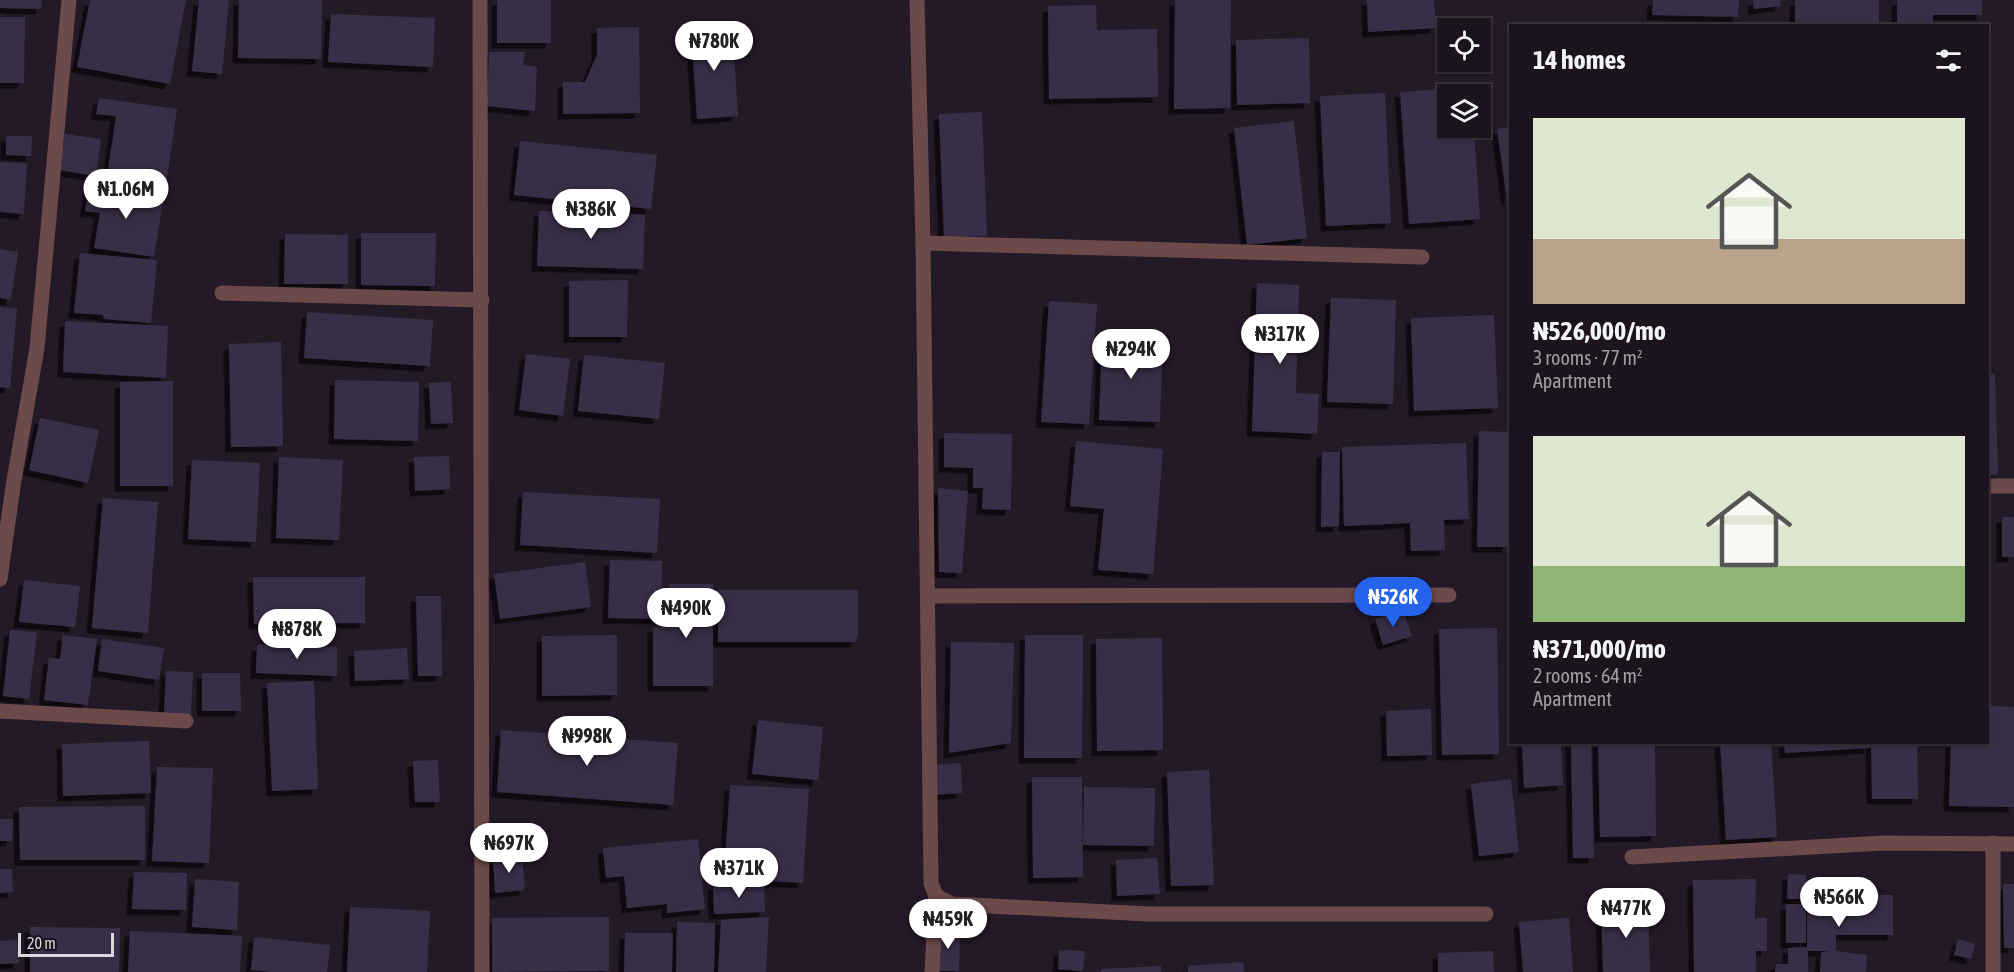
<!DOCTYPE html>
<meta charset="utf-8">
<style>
:root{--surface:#1b131d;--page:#241c26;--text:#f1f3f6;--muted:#a09ea4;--line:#39323b;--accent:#2563eb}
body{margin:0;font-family:"Asap Condensed",sans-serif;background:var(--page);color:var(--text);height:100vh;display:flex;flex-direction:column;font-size:22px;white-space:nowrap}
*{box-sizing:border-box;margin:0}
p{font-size:20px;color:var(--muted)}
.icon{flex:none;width:33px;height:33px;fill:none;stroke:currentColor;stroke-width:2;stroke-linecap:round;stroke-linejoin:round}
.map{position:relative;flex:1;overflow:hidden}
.sheet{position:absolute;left:1509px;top:24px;width:480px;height:720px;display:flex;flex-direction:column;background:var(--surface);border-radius:0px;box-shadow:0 2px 4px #0004,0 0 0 2px var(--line)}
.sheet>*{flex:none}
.fabs{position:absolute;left:1437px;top:18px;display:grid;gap:12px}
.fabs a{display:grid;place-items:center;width:54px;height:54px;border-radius:0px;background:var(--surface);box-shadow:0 2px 4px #0004,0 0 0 2px var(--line);font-size:30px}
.scale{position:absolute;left:18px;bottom:15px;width:96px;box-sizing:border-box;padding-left:6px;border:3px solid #dbd3dd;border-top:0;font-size:16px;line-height:21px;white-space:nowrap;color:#dbd3dd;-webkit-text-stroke:4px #1b101e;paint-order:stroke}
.price{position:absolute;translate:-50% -51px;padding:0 14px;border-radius:21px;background:#fff;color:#222;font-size:20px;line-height:39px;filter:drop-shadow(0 2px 3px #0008)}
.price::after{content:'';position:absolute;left:50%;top:36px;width:18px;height:14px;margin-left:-9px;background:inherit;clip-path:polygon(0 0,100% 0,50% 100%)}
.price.active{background:var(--accent);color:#fff}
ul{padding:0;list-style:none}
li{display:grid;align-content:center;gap:12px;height:318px;padding:0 24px}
li span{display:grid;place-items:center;height:186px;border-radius:0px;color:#555}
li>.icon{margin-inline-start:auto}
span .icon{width:108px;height:108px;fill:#fffc;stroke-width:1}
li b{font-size:26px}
h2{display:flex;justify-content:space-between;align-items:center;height:72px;padding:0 24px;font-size:26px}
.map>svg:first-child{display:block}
.building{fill:#392f47;filter:url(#shadow)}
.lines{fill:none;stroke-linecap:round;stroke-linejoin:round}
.minor{stroke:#6c4a49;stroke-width:15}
</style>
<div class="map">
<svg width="2014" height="972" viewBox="0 0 2014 972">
<defs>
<filter id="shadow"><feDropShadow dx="-5.5" dy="5.5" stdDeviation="0" flood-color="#0009"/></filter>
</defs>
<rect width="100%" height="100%" fill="#241927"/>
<g class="building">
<polygon points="0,0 42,0 41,9 0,8"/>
<polygon points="90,0 186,0 170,84 77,67"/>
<polygon points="199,0 229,0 222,74 192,71"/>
<polygon points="239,0 322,0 321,59 238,58"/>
<rect x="497" y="0" width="54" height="43"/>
<polygon points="1175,0 1231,0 1230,108 1174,109"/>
<polygon points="1367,0 1434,0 1436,28 1368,32"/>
<polygon points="1653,0 1739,0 1738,17 1652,15"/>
<polygon points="1753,0 1780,0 1781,6 1754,9"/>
<rect x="1795" y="0" width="84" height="26"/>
<polygon points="1897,0 1982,0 1982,15 1933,15 1933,26 1897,26"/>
<polygon points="1096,5 1097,30 1157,29 1158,97 1049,99 1048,6"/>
<polygon points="331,14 435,18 433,67 328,62"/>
<polygon points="0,17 25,17 24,83 0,83"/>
<polygon points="732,24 738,116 697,119 691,27"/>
<polygon points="639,27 640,113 563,114 563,82 585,82 597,55 597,28"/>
<polygon points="1309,38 1310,103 1237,105 1236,40"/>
<polygon points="489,52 525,52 523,65 537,67 535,111 487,106"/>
<polygon points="1472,87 1472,94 1448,94 1448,128 1474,128 1480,219 1409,224 1400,92"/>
<polygon points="1385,93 1391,223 1326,226 1320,96"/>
<polygon points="99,98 177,109 166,185 107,177 116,116 96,114"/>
<polygon points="982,112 987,236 944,238 939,114"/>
<polygon points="1294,121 1307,238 1247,245 1234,128"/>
<polygon points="1510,127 1510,199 1507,200 1497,129"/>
<polygon points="65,134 101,139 96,176 59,170"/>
<polygon points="6,136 32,136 31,156 6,155"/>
<polygon points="520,141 657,155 651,209 514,195"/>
<polygon points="0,162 27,163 24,214 0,212"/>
<polygon points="90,184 164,196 154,257 94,248 100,213 85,211"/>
<polygon points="539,211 645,215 643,269 537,266"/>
<polygon points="361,233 436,233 435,286 361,285"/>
<polygon points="285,234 348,235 348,284 284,284"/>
<polygon points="0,249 18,252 11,300 0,298"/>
<polygon points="80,253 157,260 151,323 104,319 103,315 74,313"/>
<polygon points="628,280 627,337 569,337 569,281"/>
<polygon points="1257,283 1299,285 1296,393 1319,394 1317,434 1252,431"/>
<polygon points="1331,298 1396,300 1393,404 1327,402"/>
<polygon points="1049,301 1097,304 1089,424 1041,422"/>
<polygon points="0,307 17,308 10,388 0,387"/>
<polygon points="307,312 433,320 430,366 304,358"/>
<polygon points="1494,315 1498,408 1414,411 1411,318"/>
<polygon points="65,321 168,326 166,378 63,372"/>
<polygon points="1102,339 1163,341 1160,422 1099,420"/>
<polygon points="281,342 283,446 231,447 229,344"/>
<polygon points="526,354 570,359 563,416 519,410"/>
<polygon points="584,355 665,363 659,419 578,411"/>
<polygon points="1988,374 1995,374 1998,474 1988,475"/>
<polygon points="335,380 419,382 418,441 334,439"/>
<polygon points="173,381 173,486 120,486 120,382"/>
<polygon points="451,382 453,423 431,424 429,383"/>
<polygon points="40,418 99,430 88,483 29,470"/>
<polygon points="1479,431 1509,432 1508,547 1477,547"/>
<polygon points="944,433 1012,434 1011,510 982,509 983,488 973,488 973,468 944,467"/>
<polygon points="1076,441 1163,449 1153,574 1098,570 1104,509 1070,506"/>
<polygon points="1466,443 1469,519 1444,520 1445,550 1411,551 1410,523 1344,526 1342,447"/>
<polygon points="1322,452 1340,452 1339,526 1321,527"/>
<polygon points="449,456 450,489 415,491 414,457"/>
<polygon points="279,457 343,460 339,540 276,538"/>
<polygon points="192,460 260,463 256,542 188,539"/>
<polygon points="938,488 968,491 962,573 939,572"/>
<polygon points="523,492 660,499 657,553 520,545"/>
<polygon points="103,498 158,502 148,633 92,628"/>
<rect x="2002" y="517" width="12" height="40"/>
<polygon points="610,560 662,561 661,619 608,618"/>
<polygon points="585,562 591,607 500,619 494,574"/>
<polygon points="253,577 365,577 365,623 254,624"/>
<polygon points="24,580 80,586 75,627 19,622"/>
<polygon points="669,584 713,584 713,686 653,686 653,627 669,627"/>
<polygon points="718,590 858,590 858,635 855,642 718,642"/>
<polygon points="416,596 441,596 442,676 418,676"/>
<polygon points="1403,610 1412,636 1383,645 1375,619"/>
<polygon points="1497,628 1499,754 1442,755 1439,629"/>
<polygon points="10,630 37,632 29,699 3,696"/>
<polygon points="63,635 97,639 88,705 44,700 49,658 60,659"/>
<polygon points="617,635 617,695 542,696 542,636"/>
<polygon points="1025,635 1083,635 1082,758 1024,758"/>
<polygon points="1162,638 1163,750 1097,751 1096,639"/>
<polygon points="102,639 164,648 159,680 98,671"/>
<polygon points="951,642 1014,643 1011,743 949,753"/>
<polygon points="257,645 337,647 337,676 256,673"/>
<polygon points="407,648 409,679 355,681 354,651"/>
<polygon points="166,671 193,672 191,715 164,713"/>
<polygon points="202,673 240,673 241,711 202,711"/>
<polygon points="314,681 318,789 272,791 267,683"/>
<polygon points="1988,706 2014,707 2014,807 1949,806 1951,742 1988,742"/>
<polygon points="1431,709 1432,755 1387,756 1386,711"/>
<polygon points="758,720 823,727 818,780 752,774"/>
<polygon points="501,730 678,743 673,805 497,792"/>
<polygon points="149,741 151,793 63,796 62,744"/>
<polygon points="1522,742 1561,742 1563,785 1524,788"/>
<polygon points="1571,742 1591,742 1594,858 1573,858"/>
<polygon points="1598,742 1655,742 1656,836 1600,837"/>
<polygon points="1720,742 1771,742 1777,837 1726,840"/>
<polygon points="1784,742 1869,742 1870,748 1785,753"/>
<polygon points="1871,742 1917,742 1918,799 1872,799"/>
<polygon points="438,760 440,802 415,802 413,761"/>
<polygon points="961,763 962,793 933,795 931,765"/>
<polygon points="157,767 213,768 209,863 152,861"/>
<polygon points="1209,770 1214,885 1171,886 1167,772"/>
<polygon points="1032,777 1082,777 1083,877 1033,878"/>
<polygon points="1511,779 1519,852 1479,856 1471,784"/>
<polygon points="730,785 809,789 803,883 724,878"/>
<polygon points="1084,787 1155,788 1154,846 1083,845"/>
<polygon points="145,806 145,860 20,860 19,807"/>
<polygon points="0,819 13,819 12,841 0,841"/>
<polygon points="698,839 705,909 667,913 667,904 627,908 624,876 606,878 603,848"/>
<polygon points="522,855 525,890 495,893 493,858"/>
<polygon points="1157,858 1160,894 1117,896 1116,860"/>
<polygon points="0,869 12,869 13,892 0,893"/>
<polygon points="134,872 187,873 186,910 132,909"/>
<polygon points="1788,874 1806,875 1806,899 1787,899"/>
<polygon points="195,879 239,882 237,930 192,927"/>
<polygon points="1756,879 1755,918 1767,918 1767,951 1756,951 1756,972 1694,972 1693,880"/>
<polygon points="1807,881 1828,881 1828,895 1893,895 1893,935 1836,935 1836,951 1867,955 1866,972 1820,972 1821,952 1831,951 1808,951 1808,972 1775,972 1776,964 1788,964 1788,948 1807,947"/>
<polygon points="764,883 765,912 714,914 713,885"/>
<polygon points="2003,884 2014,884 2014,948 2004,948"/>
<rect x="1786" y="904" width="20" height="39"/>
<polygon points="1648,906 1650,972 1603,972 1601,908"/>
<polygon points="350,907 430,911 427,972 347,972"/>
<polygon points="609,917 609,971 492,972 492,918"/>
<polygon points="769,917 766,972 718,972 721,920"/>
<polygon points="1569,918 1573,972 1523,972 1519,922"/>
<polygon points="677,922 715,923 714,972 676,972"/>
<polygon points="30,927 120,928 119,972 30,972"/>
<polygon points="937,928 960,929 959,971 937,971"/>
<polygon points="130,931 242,936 240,972 128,972"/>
<polygon points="625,933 673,933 672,972 624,972"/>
<polygon points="254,937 330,945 327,972 272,972 251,970"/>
<polygon points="1958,939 1975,944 1971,959 1954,955"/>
<polygon points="17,940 19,963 0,964 0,941"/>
<polygon points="1059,950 1085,951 1083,971 1058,969"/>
<polygon points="1493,951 1494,972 1438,972 1438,953"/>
<polygon points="1243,962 1244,972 1188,972 1188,966"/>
<polygon points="1161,966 1161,972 1101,972 1101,969"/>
</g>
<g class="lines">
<g class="minor">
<polyline points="480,0 482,972"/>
<polyline points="917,0 923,243 931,883 936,896 932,972"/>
<polyline points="923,243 1422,257"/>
<polyline points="222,293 482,300"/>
<polyline points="1988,486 2014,486"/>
<polyline points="0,579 14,480 37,348 69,0"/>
<polyline points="928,596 1449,595"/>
<polyline points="0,711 186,721"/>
<polyline points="1993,843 1993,972"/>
<polyline points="1632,857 1884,843 2014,844"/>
<polyline points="936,896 952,904 1148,914 1486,914"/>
</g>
</g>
</svg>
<div class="fabs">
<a><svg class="icon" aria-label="locate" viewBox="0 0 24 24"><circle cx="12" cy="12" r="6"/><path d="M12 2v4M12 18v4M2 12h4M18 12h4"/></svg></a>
<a><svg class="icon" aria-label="layers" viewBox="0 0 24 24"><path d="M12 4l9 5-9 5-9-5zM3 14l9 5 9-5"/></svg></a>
</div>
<div class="scale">20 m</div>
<b class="price" style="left:714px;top:72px">₦780K</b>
<b class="price" style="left:126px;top:220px">₦1.06M</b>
<b class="price" style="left:591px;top:240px">₦386K</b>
<b class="price" style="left:1280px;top:365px">₦317K</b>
<b class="price" style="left:1131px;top:380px">₦294K</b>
<b class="price active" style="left:1393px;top:628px">₦526K</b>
<b class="price" style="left:686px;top:639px">₦490K</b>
<b class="price" style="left:297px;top:660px">₦878K</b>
<b class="price" style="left:587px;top:767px">₦998K</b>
<b class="price" style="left:509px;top:874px">₦697K</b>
<b class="price" style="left:739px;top:899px">₦371K</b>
<b class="price" style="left:1839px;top:928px">₦566K</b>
<b class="price" style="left:1626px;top:939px">₦477K</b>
<b class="price" style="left:948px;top:950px">₦459K</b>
<section class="sheet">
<h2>14 homes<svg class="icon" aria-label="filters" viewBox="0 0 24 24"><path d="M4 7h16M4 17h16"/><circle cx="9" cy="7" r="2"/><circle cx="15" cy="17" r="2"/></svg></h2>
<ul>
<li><span style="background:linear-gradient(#dfe7d0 65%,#b9a48a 0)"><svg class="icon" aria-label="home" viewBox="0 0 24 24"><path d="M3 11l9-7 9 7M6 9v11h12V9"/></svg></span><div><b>₦526,000/mo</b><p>3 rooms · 77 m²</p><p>Apartment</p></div></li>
<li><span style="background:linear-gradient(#dfe7d0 70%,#8fb573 0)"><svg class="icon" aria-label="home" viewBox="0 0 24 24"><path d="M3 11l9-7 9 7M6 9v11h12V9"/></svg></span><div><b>₦371,000/mo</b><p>2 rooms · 64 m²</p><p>Apartment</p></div></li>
</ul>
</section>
</div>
